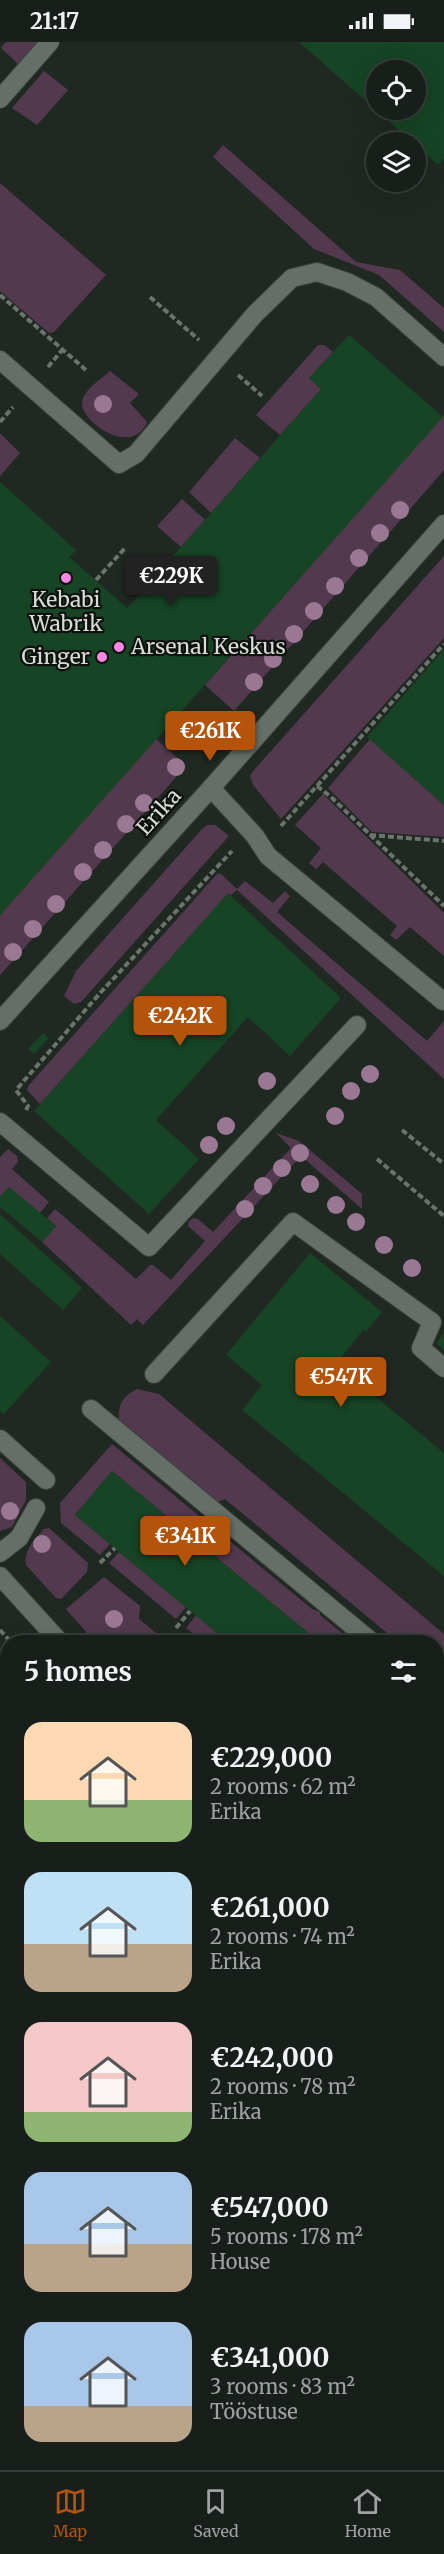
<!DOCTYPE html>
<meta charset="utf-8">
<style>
:root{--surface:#181e1a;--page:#252b27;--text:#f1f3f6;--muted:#9fa2a2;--line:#363c39;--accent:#b45309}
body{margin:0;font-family:Merriweather,serif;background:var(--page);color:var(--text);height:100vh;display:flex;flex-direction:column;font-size:22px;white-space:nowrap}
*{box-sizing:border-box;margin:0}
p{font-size:20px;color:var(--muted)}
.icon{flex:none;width:33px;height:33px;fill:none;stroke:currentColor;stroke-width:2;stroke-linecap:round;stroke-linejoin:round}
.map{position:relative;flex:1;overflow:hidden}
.side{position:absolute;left:0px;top:1593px;width:444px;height:836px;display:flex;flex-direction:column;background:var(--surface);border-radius:24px 24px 0 0;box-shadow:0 6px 24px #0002,0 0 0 2px var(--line)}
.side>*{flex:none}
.fabs{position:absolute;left:366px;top:18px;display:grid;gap:12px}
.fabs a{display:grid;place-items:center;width:60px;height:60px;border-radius:50%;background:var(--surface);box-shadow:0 6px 24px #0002,0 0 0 2px var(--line);font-size:30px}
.price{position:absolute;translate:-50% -51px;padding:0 14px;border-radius:6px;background:var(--accent);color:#fff;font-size:20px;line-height:39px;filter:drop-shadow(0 2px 3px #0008)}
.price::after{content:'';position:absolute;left:50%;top:36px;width:18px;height:14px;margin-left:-9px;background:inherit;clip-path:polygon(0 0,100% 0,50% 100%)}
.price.current{background:#222;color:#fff}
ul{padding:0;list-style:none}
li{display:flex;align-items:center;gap:18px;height:150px;padding:0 24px}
li span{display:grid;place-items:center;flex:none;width:168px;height:120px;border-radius:18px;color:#555}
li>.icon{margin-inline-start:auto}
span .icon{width:72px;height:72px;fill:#fffc;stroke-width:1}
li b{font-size:26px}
h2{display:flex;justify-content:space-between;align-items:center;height:72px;padding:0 24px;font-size:26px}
.status{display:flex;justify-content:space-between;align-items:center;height:42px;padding:0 30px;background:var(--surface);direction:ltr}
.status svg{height:16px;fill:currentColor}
.menu{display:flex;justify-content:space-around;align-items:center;height:84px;border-top:2px solid var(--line);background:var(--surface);font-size:16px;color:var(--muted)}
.menu a{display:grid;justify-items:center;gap:3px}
.menu .current{color:var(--accent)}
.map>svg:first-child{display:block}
.green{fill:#53394d}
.building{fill:#164424;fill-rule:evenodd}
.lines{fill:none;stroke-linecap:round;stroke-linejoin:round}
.minor-casing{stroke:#3b423c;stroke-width:20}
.path{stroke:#6b736d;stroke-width:4;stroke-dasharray:6 3;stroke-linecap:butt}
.minor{stroke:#656e67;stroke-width:18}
.rail{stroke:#9aa09b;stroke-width:4.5}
.tree{fill:#9a7893}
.poi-dot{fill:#fb87e5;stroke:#0d100d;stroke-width:2}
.labels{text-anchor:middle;stroke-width:4.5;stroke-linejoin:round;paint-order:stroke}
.poi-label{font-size:21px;fill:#d6dcd7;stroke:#0d100d}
.street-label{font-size:21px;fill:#d6dcd7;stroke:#0d100d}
</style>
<div class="status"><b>21:17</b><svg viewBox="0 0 49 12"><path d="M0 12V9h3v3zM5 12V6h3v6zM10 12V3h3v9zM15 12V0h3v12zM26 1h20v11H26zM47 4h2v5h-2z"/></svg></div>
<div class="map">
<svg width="444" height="2428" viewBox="0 0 444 2428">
<rect width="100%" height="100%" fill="#202822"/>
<g class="green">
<polygon points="6,0 38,0 18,22 1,6"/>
<polygon points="44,29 68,48 37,83 12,66"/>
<polygon points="223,103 356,220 400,228 444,266 444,290 379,233 314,207 213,115"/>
<polygon points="0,141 106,233 54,290 49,291 0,249"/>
<polygon points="318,303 324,303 333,310 309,336 321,347 280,393 256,373"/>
<path d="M110,329L139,352L130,361L147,380C133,416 80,380 82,360C84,348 101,337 110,329Z"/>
<polygon points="444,373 444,428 234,669 205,643"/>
<polygon points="0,391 20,411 0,434"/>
<polygon points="235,396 260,416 211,471 189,450"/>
<polygon points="182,457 205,478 181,505 157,484"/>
<polygon points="444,514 444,596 281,777 253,743 250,734 254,728"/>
<polygon points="156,697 186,724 0,933 0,873"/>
<polygon points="370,697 444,763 444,795 372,790 328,746"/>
<polygon points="323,752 444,871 444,914 410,885 396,898 390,893 397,884 323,820 316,827 309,821 321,806 295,783"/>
<polygon points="207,783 215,783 229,794 81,960 74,962 64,954 76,929 202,787"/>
<polygon points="217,832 221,832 237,847 245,839 273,861 285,849 290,854 277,870 427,999 444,979 444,1037 237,848 231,853 228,852 40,1062 27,1048 29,1043"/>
<polygon points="276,1091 299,1099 362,1152 362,1167 301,1114 143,1283 137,1277 131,1283 42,1200 56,1184 47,1176 55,1167 136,1237 150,1223 153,1223 171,1238 205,1199 188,1184 189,1179 193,1176 198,1177 213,1190 291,1106"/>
<polygon points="8,1107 17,1114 18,1120 12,1127 49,1160 40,1171 9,1145 0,1155 0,1115"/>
<path d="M137,1347L159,1352L444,1592V1639L437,1633L436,1600H398L225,1457L213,1462L119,1382C118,1364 120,1356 137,1347Z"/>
<polygon points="112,1402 312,1567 320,1570 320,1573 353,1600 319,1600 112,1429 75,1473 110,1502 100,1513 61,1481 60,1461"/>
<polygon points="0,1416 26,1440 26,1458 12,1485 0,1489"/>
<path d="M49,1486L88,1521L87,1530L61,1557L56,1556L26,1523C24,1508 34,1498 44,1487Z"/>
<polygon points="119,1510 186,1565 176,1577 109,1521"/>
<polygon points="104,1535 140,1564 139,1577 167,1600 95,1600 66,1567"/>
<polygon points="196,1573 228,1600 204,1600 186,1586"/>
<polygon points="436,1666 444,1672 444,1702 437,1710"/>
<polygon points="444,1732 444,1789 437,1787 436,1740"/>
<polygon points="7,1924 7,2223 0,2212 0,1933"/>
<polygon points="168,2421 303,2421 301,2428 175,2428"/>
</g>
<g class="building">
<path d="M299,0H444V116L438,123ZM376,28H416V68H376Z"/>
<polygon points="349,293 443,375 0,873 0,440 76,508 69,515 127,566 321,347 309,336"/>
<polygon points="444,607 444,763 367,695"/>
<polygon points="228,851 341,956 290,1014 248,975 156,1078 199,1117 149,1172 34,1069"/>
<polygon points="43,991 49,996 34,1012 28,1007"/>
<polygon points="9,1145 56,1184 42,1200 0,1165 0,1155"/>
<polygon points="0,1172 82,1246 63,1268 0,1212"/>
<polygon points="310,1211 382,1270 366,1290 363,1288 336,1322 444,1411 444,1534 242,1368 262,1343 226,1313"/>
<polygon points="0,1274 51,1320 4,1372 0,1369"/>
<polygon points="444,1291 444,1308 436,1301"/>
<polygon points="112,1429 319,1600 228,1600 190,1569 75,1473"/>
<polygon points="8,1685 8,1752 5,1754 0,1748 0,1691"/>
<polygon points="0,1809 8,1817 8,1870 4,1872 0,1867"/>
<polygon points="436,1921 444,1923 444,1953 437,1976"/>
<polygon points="436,2136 444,2139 444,2161 437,2183"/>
<polygon points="436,2285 444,2288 444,2362 436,2360"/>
<polygon points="0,2418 33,2427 33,2428 0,2428"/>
<polygon points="312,2421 324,2426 323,2428 309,2428"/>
<polygon points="381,2421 423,2421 421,2428 380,2428"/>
</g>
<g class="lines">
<g class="minor-casing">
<g id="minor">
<polyline points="0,57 50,0"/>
<polyline points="0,318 119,422 136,412 255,272 292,236 317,230 347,240 376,255 444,315"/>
<polyline points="211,746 255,794 268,814 443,959"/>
<polyline points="0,979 211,746 444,482"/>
<polyline points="0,1080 149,1205 357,983"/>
<polyline points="154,1332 293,1180 432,1280 421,1306 444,1326"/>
<polyline points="91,1367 372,1600"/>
<polyline points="0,1397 46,1438"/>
<polyline points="0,1511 19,1496 36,1466"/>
<polyline points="0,1534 60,1600"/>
<polyline points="436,1655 444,1661"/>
<polyline points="436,1842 444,1844"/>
</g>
</g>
<g class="path">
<polyline points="0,253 86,328"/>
<polyline points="150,255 199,298"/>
<polyline points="48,325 63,307"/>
<polyline points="238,333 262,354"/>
<polyline points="0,380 13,365"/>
<polyline points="96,538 126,505"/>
<polyline points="317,744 331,755 444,864"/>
<polyline points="281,784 444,602"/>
<polyline points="370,793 444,799"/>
<polyline points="26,1068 28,1064 16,1048 101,950 232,809"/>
<polyline points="402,1088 444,1122"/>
<polyline points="377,1117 444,1174"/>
<polyline points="100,1521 115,1506"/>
<polyline points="176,1586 190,1569"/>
<polyline points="0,1588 11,1600"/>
<polyline points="436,1886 444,1889"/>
</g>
<use href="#minor" class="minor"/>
<g class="rail">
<polyline points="0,2256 8,2267"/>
<polyline points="143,2421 150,2428"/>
</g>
</g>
<g class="tree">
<circle cx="103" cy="362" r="9"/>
<circle cx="400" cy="468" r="9"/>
<circle cx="380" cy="491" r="9"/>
<circle cx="359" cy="516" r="9"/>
<circle cx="335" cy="544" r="9"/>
<circle cx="314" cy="569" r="9"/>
<circle cx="294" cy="592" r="9"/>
<circle cx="273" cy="617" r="9"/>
<circle cx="254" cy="640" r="9"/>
<circle cx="176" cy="725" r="9"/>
<circle cx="144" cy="761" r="9"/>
<circle cx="126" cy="782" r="9"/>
<circle cx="103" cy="808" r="9"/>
<circle cx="83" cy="830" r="9"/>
<circle cx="56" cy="862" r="9"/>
<circle cx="33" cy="887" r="9"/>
<circle cx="13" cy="910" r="9"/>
<circle cx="370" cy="1032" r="9"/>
<circle cx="267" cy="1039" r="9"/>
<circle cx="351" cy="1049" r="9"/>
<circle cx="335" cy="1074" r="9"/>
<circle cx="226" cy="1084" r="9"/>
<circle cx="209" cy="1103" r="9"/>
<circle cx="300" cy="1111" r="9"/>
<circle cx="282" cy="1126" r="9"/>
<circle cx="310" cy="1142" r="9"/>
<circle cx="263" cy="1144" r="9"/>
<circle cx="336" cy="1163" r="9"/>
<circle cx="245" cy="1167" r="9"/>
<circle cx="356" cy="1180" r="9"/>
<circle cx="384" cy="1203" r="9"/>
<circle cx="412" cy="1226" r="9"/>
<circle cx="10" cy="1469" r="9"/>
<circle cx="42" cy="1502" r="9"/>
<circle cx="114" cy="1577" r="9"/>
</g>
<g class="poi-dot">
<circle cx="66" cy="536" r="6"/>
<circle cx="119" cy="605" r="6"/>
<circle cx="102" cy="615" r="6"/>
</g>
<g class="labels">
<g class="poi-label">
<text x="66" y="565">Kebabi<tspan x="66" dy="24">Wabrik</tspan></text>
<text x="131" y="612" text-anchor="start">Arsenal Keskus</text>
<text x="90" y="622" text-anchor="end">Ginger</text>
</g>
<g class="street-label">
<text transform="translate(159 770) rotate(-48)" y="7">Erika</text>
</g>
</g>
</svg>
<div class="fabs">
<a><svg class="icon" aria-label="locate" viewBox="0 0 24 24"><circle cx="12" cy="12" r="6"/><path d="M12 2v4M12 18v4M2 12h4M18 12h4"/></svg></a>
<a><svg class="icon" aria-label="layers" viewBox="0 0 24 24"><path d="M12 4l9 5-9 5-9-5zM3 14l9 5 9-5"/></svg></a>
</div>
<b class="price current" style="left:171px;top:565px">€229K</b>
<b class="price" style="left:210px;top:720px">€261K</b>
<b class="price" style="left:180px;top:1005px">€242K</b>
<b class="price" style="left:341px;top:1366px">€547K</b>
<b class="price" style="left:185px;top:1525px">€341K</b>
<section class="side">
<h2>5 homes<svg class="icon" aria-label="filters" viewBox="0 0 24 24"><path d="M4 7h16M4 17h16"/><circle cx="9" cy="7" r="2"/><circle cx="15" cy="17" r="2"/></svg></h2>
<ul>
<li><span style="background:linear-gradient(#ffd9b3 65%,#8fb573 0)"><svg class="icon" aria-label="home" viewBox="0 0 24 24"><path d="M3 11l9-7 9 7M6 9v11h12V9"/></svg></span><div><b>€229,000</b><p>2 rooms · 62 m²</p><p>Erika</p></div></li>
<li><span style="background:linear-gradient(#bfe0f5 60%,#b9a48a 0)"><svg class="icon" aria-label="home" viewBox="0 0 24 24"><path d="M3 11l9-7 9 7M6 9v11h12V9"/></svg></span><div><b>€261,000</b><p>2 rooms · 74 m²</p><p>Erika</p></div></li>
<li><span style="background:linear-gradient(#f6c9c9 75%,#8fb573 0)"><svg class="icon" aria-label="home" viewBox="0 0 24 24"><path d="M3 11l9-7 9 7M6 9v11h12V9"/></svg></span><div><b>€242,000</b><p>2 rooms · 78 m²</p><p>Erika</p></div></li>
<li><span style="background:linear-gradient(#a9c7e8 60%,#b9a48a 0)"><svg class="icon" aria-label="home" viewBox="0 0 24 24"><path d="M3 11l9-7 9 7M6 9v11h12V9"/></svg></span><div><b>€547,000</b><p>5 rooms · 178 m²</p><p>House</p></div></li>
<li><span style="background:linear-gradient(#a9c7e8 70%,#b9a48a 0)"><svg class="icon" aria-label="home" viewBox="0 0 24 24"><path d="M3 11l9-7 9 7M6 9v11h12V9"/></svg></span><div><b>€341,000</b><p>3 rooms · 83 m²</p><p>Tööstuse</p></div></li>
</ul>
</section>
</div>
<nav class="menu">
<a class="current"><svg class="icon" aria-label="map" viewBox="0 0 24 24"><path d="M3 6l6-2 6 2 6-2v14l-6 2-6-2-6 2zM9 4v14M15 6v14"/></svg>Map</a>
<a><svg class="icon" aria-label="saved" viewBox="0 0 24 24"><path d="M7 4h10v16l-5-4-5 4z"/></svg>Saved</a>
<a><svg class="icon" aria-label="home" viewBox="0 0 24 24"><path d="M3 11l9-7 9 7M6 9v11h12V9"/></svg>Home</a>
</nav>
